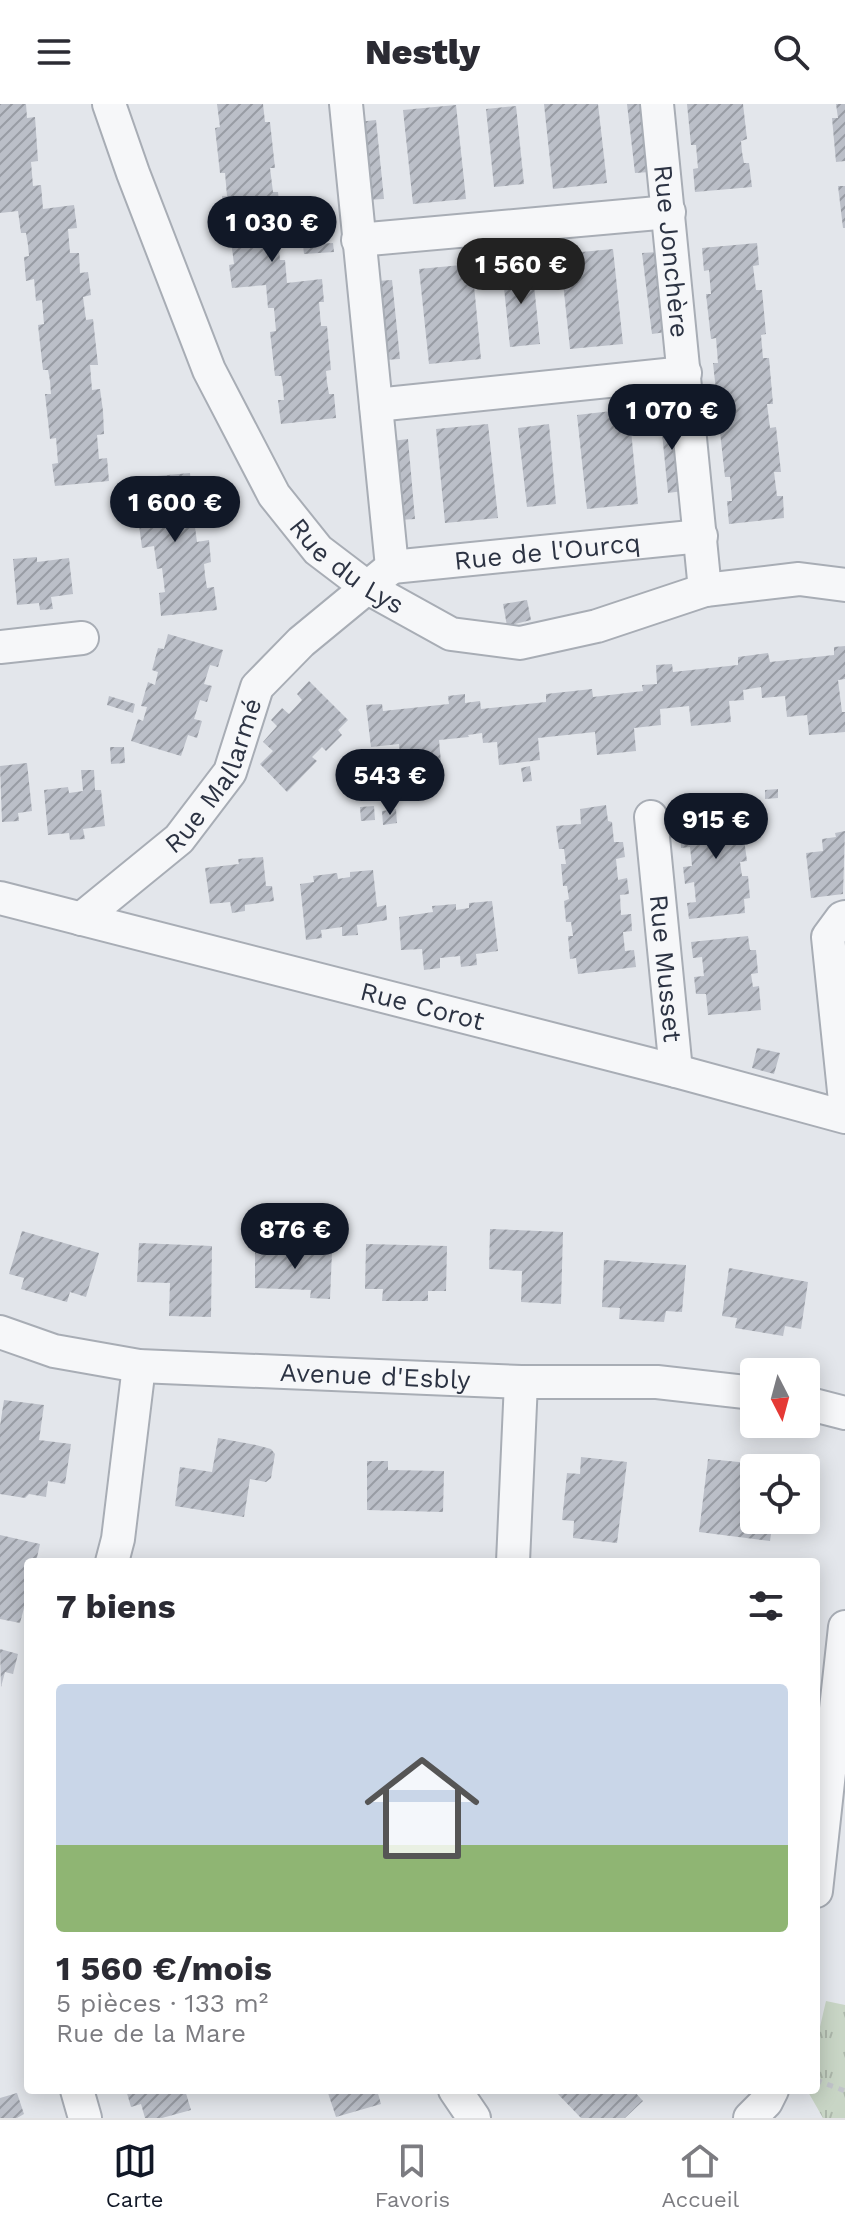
<!DOCTYPE html>
<html lang="fr">
<meta charset="utf-8">
<style>
:root{--surface:#fff;--page:#f2f2f3;--text:#2b2b33;--muted:#7c7c81;--line:#e1e1e2;--accent:#111827}
body{margin:0;font-family:"Work Sans",sans-serif;background:var(--page);color:var(--text);height:100vh;display:flex;flex-direction:column;font-size:30px;white-space:nowrap}
*{box-sizing:border-box;margin:0}
p{font-size:26px;color:var(--muted)}
.icon{flex:none;width:44px;height:44px;fill:none;stroke:currentColor;stroke-width:2;stroke-linecap:round;stroke-linejoin:round}
.map{position:relative;flex:1;overflow:hidden}
.side{position:absolute;left:24px;top:1454px;width:796px;height:536px;display:flex;flex-direction:column;background:var(--surface);border-radius:8px;box-shadow:0 4px 20px #0003}
.side>*{flex:none}
.needle{width:52px;rotate:174deg}
.fabs{position:absolute;left:740px;top:1254px;display:grid;gap:16px}
.fabs a{display:grid;place-items:center;width:80px;height:80px;border-radius:8px;background:var(--surface);box-shadow:0 4px 20px #0003;font-size:40px}
.price{position:absolute;translate:-50% -68px;padding:0 18px;border-radius:28px;background:var(--accent);color:#fff;font-size:26px;line-height:52px;filter:drop-shadow(0 2px 4px #0008)}
.price::after{content:'';position:absolute;left:50%;top:48px;width:24px;height:18px;margin-left:-12px;background:inherit;clip-path:polygon(0 0,100% 0,50% 100%)}
.price.current{background:#222;color:#fff}
ul{padding:0;list-style:none}
li{display:grid;align-content:center;gap:16px;height:424px;padding:0 32px}
li+li{border-top:2px solid var(--line)}
li span{display:grid;place-items:center;height:248px;border-radius:8px;color:#555}
li>.icon{margin-inline-start:auto}
span .icon{width:144px;height:144px;fill:#fffc;stroke-width:1}
li b{font-size:34px}
h2{display:flex;justify-content:space-between;align-items:center;height:96px;padding:0 32px;font-size:34px}
header{display:flex;justify-content:space-between;align-items:center;height:104px;padding:0 32px;background:var(--surface);font-size:36px;font-weight:800}
.tabs{display:flex;justify-content:space-around;align-items:center;height:112px;border-top:2px solid var(--line);background:var(--surface);font-size:22px;color:var(--muted)}
.tabs a{display:grid;justify-items:center;gap:4px}
.tabs .current{color:var(--accent)}
.map>svg:first-child{display:block}
.grass{fill:url(#grass-tufts)}
.building{fill:url(#building-hatch)}
.lines{fill:none;stroke-linecap:round;stroke-linejoin:round}
.minor-casing{stroke:#a8adb5;stroke-width:36}
.path{stroke:#c1c4ca;stroke-width:5;stroke-dasharray:6 6;stroke-linecap:butt}
.minor{stroke:#f6f7f9;stroke-width:32}
.labels{text-anchor:middle;stroke-width:6;stroke-linejoin:round;paint-order:stroke}
.street-label{font-size:26px;fill:#2c3343;stroke:#f3f5f8}
</style>
<header><svg class="icon" aria-label="menu" viewBox="0 0 24 24"><path d="M4 6h16M4 12h16M4 18h16"/></svg>Nestly<svg class="icon" aria-label="search" viewBox="0 0 24 24"><circle cx="10" cy="10" r="6"/><path d="M15 15l6 6"/></svg></header>
<div class="map">
<svg width="845" height="2014" viewBox="0 0 845 2014">
<defs>
<pattern id="grass-tufts" width="24" height="20" patternUnits="userSpaceOnUse" patternTransform="scale(2)"><rect width="24" height="20" fill="#c8d5c5"/><path d="M3 7l-1-3M5 7V3M7 7l1-3M15 17l-1-3M17 17v-4M19 17l1-3" fill="none" stroke="#acb7aa"/></pattern>
<pattern id="building-hatch" width="6" height="6" patternUnits="userSpaceOnUse" patternTransform="scale(2)"><rect width="6" height="6" fill="#bbbfc8"/><path d="M-1 1l2-2M0 6l6-6M5 7l2-2" fill="none" stroke="#989ca4"/></pattern>
</defs>
<rect width="100%" height="100%" fill="#e3e6eb"/>
<polygon class="grass" points="826,1897 845,1901 845,2014 823,2014 807,1986 816,1986 816,1940"/>
<g class="building">
<polygon points="0,0 26,0 27,14 35,13 38,57 31,58 33,82 41,81 43,105 74,101 77,124 68,125 70,149 79,149 80,169 88,168 91,191 83,193 86,216 93,215 98,261 90,261 92,286 100,285 103,307 104,330 97,331 99,355 107,354 109,377 55,382 52,360 58,359 57,346 56,334 50,335 45,290 51,290 50,277 48,266 43,266 38,221 44,220 42,196 36,197 34,175 26,177 24,153 29,152 28,141 26,129 21,129 18,107 0,109"/>
<polygon points="217,0 263,0 265,18 270,18 275,64 270,64 273,88 278,88 282,131 278,132 280,156 285,156 287,179 322,175 324,198 319,198 321,222 327,222 331,266 326,267 327,278 329,290 334,290 336,314 281,320 278,296 284,296 283,283 281,272 275,272 270,228 276,227 274,204 268,204 266,181 232,184 229,161 234,160 231,137 227,137 224,117 222,92 227,92 225,69 220,69 215,24 220,23"/>
<polygon points="544,0 598,0 607,79 553,85"/>
<polygon points="627,0 642,0 650,68 635,69"/>
<polygon points="687,0 743,0 747,35 741,37 742,48 744,59 749,59 752,83 695,88 693,65 698,64 697,53 696,41 691,41"/>
<polygon points="836,0 845,0 845,57 836,58 832,14 838,14"/>
<polygon points="456,1 466,95 413,100 403,6"/>
<polygon points="516,2 524,80 494,83 486,5"/>
<polygon points="376,16 384,95 367,96 358,18"/>
<polygon points="838,82 845,82 845,124 843,124"/>
<polygon points="321,106 322,116 304,117 303,108"/>
<polygon points="333,139 334,148 304,150 303,141"/>
<polygon points="757,139 759,161 753,162 756,186 762,186 766,230 761,231 763,254 769,254 773,300 767,300 770,324 776,323 781,368 774,368 777,392 783,392 784,414 729,420 727,397 732,397 731,383 730,373 725,373 720,328 725,328 724,315 723,305 718,305 713,259 718,259 716,234 711,235 706,190 711,190 709,166 704,167 702,144"/>
<polygon points="613,145 623,240 570,245 560,150"/>
<polygon points="658,148 666,228 652,230 642,149"/>
<polygon points="472,160 481,255 429,260 419,165"/>
<polygon points="532,161 540,240 510,243 502,164"/>
<polygon points="392,176 400,255 384,256 376,177"/>
<polygon points="629,305 638,400 587,405 577,311"/>
<polygon points="675,307 683,387 668,389 660,309"/>
<polygon points="488,320 498,414 445,419 436,325"/>
<polygon points="549,320 556,400 527,403 518,324"/>
<polygon points="408,335 415,415 399,416 392,337"/>
<polygon points="190,369 192,392 185,392 188,416 194,416 197,438 209,436 211,458 204,460 205,471 207,484 214,483 217,506 161,512 159,489 165,488 162,464 157,465 154,442 142,444 139,421 146,420 143,396 137,397 135,374"/>
<polygon points="37,453 37,458 69,454 73,490 51,493 53,505 40,506 39,499 17,501 13,455"/>
<polygon points="527,496 531,516 507,522 503,500"/>
<polygon points="168,530 223,546 218,563 210,561 204,580 212,582 207,598 200,596 194,615 202,617 197,634 188,631 181,652 131,637 138,615 143,617 147,603 141,602 148,578 155,581 158,568 152,566 158,544 164,545"/>
<polygon points="845,542 845,575 838,576 842,608 845,608 845,628 809,631 807,611 787,613 785,592 762,594 761,583 743,586 744,596 729,597 731,618 691,622 689,602 660,605 661,621 634,624 636,647 597,651 595,628 538,634 540,656 499,661 497,638 483,639 482,629 468,631 469,633 439,636 441,658 401,663 399,640 371,643 366,601 382,600 383,607 449,600 448,592 465,590 465,599 480,597 481,605 546,598 546,590 592,585 593,593 643,587 642,581 657,580 656,561 672,560 673,568 738,561 738,553 768,549 770,558 834,551 834,543"/>
<polygon points="309,577 348,616 338,626 342,631 326,647 322,643 312,653 317,657 287,688 260,660 273,647 263,638 277,622 271,616 282,604 289,610 302,596 297,590"/>
<polygon points="109,592 135,600 133,609 107,601"/>
<polygon points="110,643 124,643 125,659 111,660"/>
<polygon points="27,659 32,707 18,709 19,717 2,718 0,662"/>
<polygon points="530,662 532,677 523,678 521,664"/>
<polygon points="81,666 94,666 95,686 101,686 105,722 83,725 85,735 70,736 69,729 48,731 44,686 68,683 69,689 83,687"/>
<polygon points="778,685 778,694 765,695 765,686"/>
<polygon points="741,698 743,721 737,721 738,735 744,735 747,757 740,758 742,772 748,772 750,794 744,795 745,809 689,815 687,799 696,798 694,778 685,780 683,763 692,762 690,743 681,744 680,726 689,724 687,704"/>
<polygon points="606,701 608,717 612,718 614,738 623,738 625,753 616,755 618,776 627,774 629,790 620,791 621,811 631,810 632,827 623,828 625,847 634,846 636,863 578,870 576,854 570,855 568,832 573,832 571,818 566,818 564,797 569,795 567,782 563,782 561,760 566,760 564,745 559,745 556,722 581,720 580,705"/>
<polygon points="374,702 375,716 361,717 360,703"/>
<polygon points="396,705 397,719 383,721 382,707"/>
<polygon points="845,727 843,790 811,794 806,749 823,747 822,735 836,733 835,729"/>
<polygon points="263,753 266,782 272,782 274,797 245,801 245,807 232,809 230,798 210,800 205,764 239,760 238,755"/>
<polygon points="373,766 377,803 386,801 387,816 357,821 358,831 342,832 342,823 321,826 322,834 306,836 300,780 314,778 313,772 337,769 338,775 350,773 350,768"/>
<polygon points="492,797 498,847 476,850 477,861 461,863 460,852 440,854 440,864 424,866 422,845 401,846 399,813 433,808 432,802 456,800 456,806 469,804 469,799"/>
<polygon points="748,832 750,846 756,846 758,869 751,870 753,883 759,882 761,906 708,911 706,890 696,890 694,873 704,872 702,853 693,854 691,838"/>
<polygon points="757,944 780,949 774,970 752,964"/>
<polygon points="490,1125 563,1128 561,1200 521,1198 522,1167 489,1165"/>
<polygon points="22,1127 99,1149 86,1193 70,1188 67,1198 21,1185 24,1174 9,1170"/>
<polygon points="139,1139 212,1142 211,1213 169,1212 170,1179 137,1178"/>
<polygon points="366,1140 447,1142 446,1187 428,1187 428,1197 382,1197 383,1185 365,1185"/>
<polygon points="255,1146 332,1148 330,1195 310,1194 311,1186 255,1184"/>
<polygon points="604,1156 686,1161 682,1208 666,1207 664,1218 619,1215 620,1204 602,1203"/>
<polygon points="729,1164 808,1178 801,1225 785,1222 783,1232 735,1224 737,1214 722,1212"/>
<polygon points="4,1296 44,1301 39,1336 71,1340 65,1380 48,1377 46,1393 29,1390 25,1394 0,1390 0,1322"/>
<polygon points="218,1334 256,1341 271,1345 275,1350 271,1374 266,1378 250,1375 244,1413 175,1402 180,1363 212,1368"/>
<polygon points="581,1353 627,1358 617,1439 573,1434 574,1417 562,1416 567,1369 580,1370"/>
<polygon points="708,1355 749,1359 744,1392 754,1393 754,1416 773,1416 770,1437 699,1428"/>
<polygon points="367,1357 388,1357 388,1366 444,1367 443,1408 367,1406"/>
<polygon points="0,1431 40,1440 36,1458 28,1458 28,1505 24,1504 20,1519 0,1515"/>
<polygon points="0,1545 18,1550 13,1570 5,1568 1,1583"/>
<polygon points="126,1986 185,1986 191,2006 162,2014 145,2014 141,2000 131,2003"/>
<polygon points="327,1986 377,1986 381,2000 336,2013"/>
<polygon points="559,1986 633,1986 643,1997 625,2014 581,2014 556,1988"/>
<polygon points="17,1989 24,2010 17,2014 0,2014 0,1994"/>
</g>
<g class="lines">
<g class="minor-casing">
<g id="minor">
<path id="s1" d="M109,0L133,69L209,266L274,391L318,446L368,484L451,530L520,539L597,522L705,486L799,475L845,481"/>
<path id="s2" d="M657,0L705,486"/>
<polyline points="358,136 669,108"/>
<polyline points="376,301 685,269"/>
<path id="s3" d="M392,463L701,432"/>
<polyline points="0,543 82,534"/>
<path id="s4" d="M651,713L676,967"/>
<path id="s5" d="M0,794L676,967L845,1013"/>
<polyline points="845,813 842,814 828,833 845,997"/>
<path id="s6" d="M81,815L179,735L230,668L257,583L301,538L392,463L346,0"/>
<path id="s7" d="M0,1228L54,1247L139,1262L521,1278H657L754,1289"/>
<polyline points="806,1299 845,1309"/>
<polyline points="112,1458 118,1435 139,1262"/>
<polyline points="513,1458 521,1278"/>
<polyline points="816,1787 845,1523"/>
<polyline points="77,1986 85,2014"/>
<polyline points="455,1986 474,2014"/>
<polyline points="750,2014 766,1998 772,1986"/>
</g>
</g>
<polyline class="path" points="816,1976 845,1987"/>
<use href="#minor" class="minor"/>
</g>
<g class="labels">
<g class="street-label">
<text dy="9" stroke="none"><textPath href="#s2" startOffset="148">Rue Jonchère</textPath></text>
<text dy="9" stroke="none"><textPath href="#s3" startOffset="156">Rue de l'Ourcq</textPath></text>
<text dy="9" stroke="none"><textPath href="#s1" startOffset="528">Rue du Lys</textPath></text>
<text dy="9" stroke="none"><textPath href="#s6" startOffset="200">Rue Mallarmé</textPath></text>
<text dy="9" stroke="none"><textPath href="#s4" startOffset="152">Rue Musset</textPath></text>
<text dy="9" stroke="none"><textPath href="#s5" startOffset="436">Rue Corot</textPath></text>
<text dy="9" stroke="none"><textPath href="#s7" startOffset="380">Avenue d'Esbly</textPath></text>
</g>
</g>
</svg>
<div class="fabs">
<a><svg class="needle" viewBox="-14 -14 28 28"><path d="M0-13l5 13h-10z" fill="#e53935"/><path d="M0 13l5-13h-10z" fill="#7c7c81"/></svg></a>
<a><svg class="icon" aria-label="locate" viewBox="0 0 24 24"><circle cx="12" cy="12" r="6"/><path d="M12 2v4M12 18v4M2 12h4M18 12h4"/></svg></a>
</div>
<b class="price" style="left:272px;top:160px">1 030 €</b>
<b class="price current" style="left:521px;top:202px">1 560 €</b>
<b class="price" style="left:672px;top:348px">1 070 €</b>
<b class="price" style="left:175px;top:440px">1 600 €</b>
<b class="price" style="left:390px;top:713px">543 €</b>
<b class="price" style="left:716px;top:757px">915 €</b>
<b class="price" style="left:295px;top:1167px">876 €</b>
<section class="side">
<h2>7 biens<svg class="icon" aria-label="filters" viewBox="0 0 24 24"><path d="M4 7h16M4 17h16"/><circle cx="9" cy="7" r="2"/><circle cx="15" cy="17" r="2"/></svg></h2>
<ul>
<li><span style="background:linear-gradient(#c9d6e8 65%,#8fb573 0)"><svg class="icon" aria-label="home" viewBox="0 0 24 24"><path d="M3 11l9-7 9 7M6 9v11h12V9"/></svg></span><div><b>1 560 €/mois</b><p>5 pièces · 133 m²</p><p>Rue de la Mare</p></div></li>
</ul>
</section>
</div>
<nav class="tabs">
<a class="current"><svg class="icon" aria-label="map" viewBox="0 0 24 24"><path d="M3 6l6-2 6 2 6-2v14l-6 2-6-2-6 2zM9 4v14M15 6v14"/></svg>Carte</a>
<a><svg class="icon" aria-label="saved" viewBox="0 0 24 24"><path d="M7 4h10v16l-5-4-5 4z"/></svg>Favoris</a>
<a><svg class="icon" aria-label="home" viewBox="0 0 24 24"><path d="M3 11l9-7 9 7M6 9v11h12V9"/></svg>Accueil</a>
</nav>
